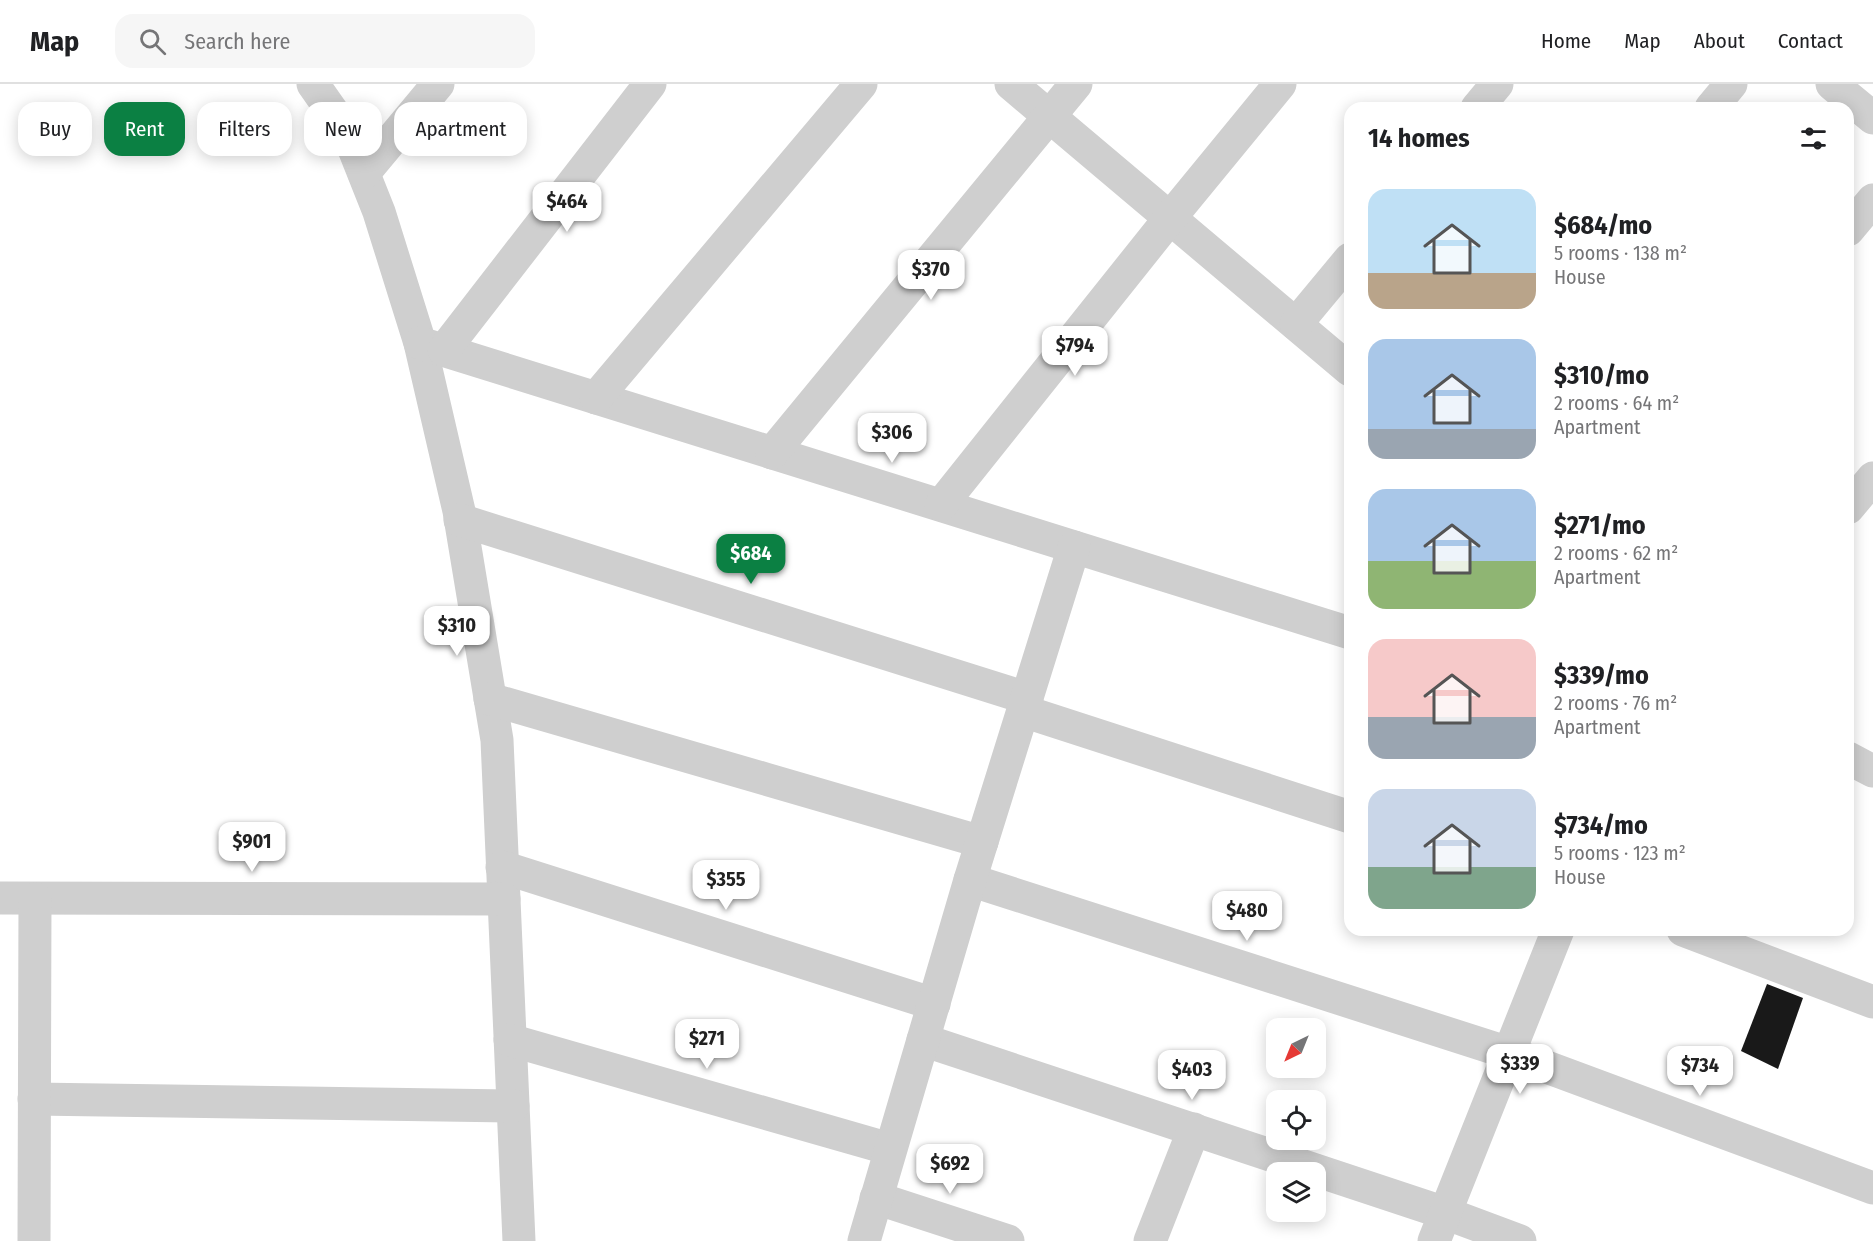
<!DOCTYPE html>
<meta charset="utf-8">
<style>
:root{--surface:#fff;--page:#f6f6f6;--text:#202124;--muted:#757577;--line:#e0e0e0;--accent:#0b8043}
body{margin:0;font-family:"Fira Sans Condensed",sans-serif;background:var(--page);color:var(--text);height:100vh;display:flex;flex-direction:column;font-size:22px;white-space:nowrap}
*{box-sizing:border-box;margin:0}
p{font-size:20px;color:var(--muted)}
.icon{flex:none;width:33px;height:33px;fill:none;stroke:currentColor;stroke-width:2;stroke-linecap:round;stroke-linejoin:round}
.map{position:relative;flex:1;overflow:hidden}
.details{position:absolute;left:1344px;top:18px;width:510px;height:834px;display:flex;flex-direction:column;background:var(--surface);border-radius:18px;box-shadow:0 3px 15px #0003}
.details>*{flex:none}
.top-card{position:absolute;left:18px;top:18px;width:570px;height:54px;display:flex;gap:12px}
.needle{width:39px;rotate:223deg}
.controls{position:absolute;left:1266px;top:934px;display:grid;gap:12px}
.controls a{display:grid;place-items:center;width:60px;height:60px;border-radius:12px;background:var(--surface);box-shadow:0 3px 15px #0003;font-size:30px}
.price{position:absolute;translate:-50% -51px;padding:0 14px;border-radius:12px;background:#fff;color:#222;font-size:20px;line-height:39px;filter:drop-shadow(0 2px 3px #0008)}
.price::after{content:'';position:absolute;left:50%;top:36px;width:18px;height:14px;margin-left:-9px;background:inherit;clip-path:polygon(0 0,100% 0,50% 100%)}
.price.current{background:var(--accent);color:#fff}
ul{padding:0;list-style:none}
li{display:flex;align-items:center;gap:18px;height:150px;padding:0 24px}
li span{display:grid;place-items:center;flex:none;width:168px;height:120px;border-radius:18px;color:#555}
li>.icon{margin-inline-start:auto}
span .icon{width:72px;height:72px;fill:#fffc;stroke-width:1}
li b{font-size:26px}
h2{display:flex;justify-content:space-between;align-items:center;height:72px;padding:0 24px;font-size:26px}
.pill{padding:0 21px;border-radius:18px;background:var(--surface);box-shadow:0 3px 15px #0003;font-size:21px;line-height:54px}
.pill.current{background:var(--accent);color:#fff}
header{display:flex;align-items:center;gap:36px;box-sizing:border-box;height:84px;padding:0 30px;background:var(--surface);border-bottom:2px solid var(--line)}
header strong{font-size:28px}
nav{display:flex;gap:33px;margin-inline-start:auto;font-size:21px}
.search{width:420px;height:54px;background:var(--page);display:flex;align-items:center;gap:15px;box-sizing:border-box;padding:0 21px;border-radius:18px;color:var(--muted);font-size:22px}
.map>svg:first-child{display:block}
.building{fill:#191919}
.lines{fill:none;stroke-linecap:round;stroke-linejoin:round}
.minor{stroke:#cfcfcf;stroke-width:33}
</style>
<header>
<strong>Map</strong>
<div class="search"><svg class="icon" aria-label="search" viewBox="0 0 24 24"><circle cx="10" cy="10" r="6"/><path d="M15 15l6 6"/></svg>Search here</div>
<nav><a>Home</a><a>Map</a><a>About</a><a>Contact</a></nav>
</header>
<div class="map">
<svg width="1873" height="1157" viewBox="0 0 1873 1157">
<rect width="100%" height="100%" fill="#fff"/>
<polygon class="building" points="1767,900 1803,914 1778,985 1741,967"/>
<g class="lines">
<g class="minor">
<polyline points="313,0 348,50 379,128 420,259 459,427 497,656 519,1157"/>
<polyline points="1011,0 1350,286"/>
<polyline points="1832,0 1873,34"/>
<polyline points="1477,24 1497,0"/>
<polyline points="1711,24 1731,0"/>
<polyline points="364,89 438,0"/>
<polyline points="1848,146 1873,116"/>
<polyline points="1296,240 1350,175"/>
<polyline points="420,259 1350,549"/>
<polyline points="444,266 650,0"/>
<polyline points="596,314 861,0"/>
<polyline points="772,369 1076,0"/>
<polyline points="941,421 1170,134 1280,0"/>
<polyline points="1848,424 1873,394"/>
<polyline points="460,436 1027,614"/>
<polyline points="490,615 982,758"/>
<polyline points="1023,627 1350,733"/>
<polyline points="1848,674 1873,687"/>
<polyline points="502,783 934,920"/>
<polyline points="970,796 1509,969 1873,1104"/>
<polyline points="0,814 504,815"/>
<polyline points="1683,846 1873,918"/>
<polyline points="510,956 890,1065"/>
<polyline points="923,956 1445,1129 1520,1157"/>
<polyline points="34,1015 513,1022"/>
<polyline points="876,1114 1008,1157"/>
<polyline points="34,1157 35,815"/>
<polyline points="864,1157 970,796 1074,463"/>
<polyline points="1150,1157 1194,1045"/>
<polyline points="1434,1157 1558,846"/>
</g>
</g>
</svg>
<div class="controls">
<a><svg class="needle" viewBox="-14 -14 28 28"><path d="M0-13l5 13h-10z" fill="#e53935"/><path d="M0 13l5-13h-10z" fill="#757577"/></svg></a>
<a><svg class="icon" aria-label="locate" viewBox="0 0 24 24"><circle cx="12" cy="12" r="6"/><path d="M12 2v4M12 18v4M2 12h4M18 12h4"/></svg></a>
<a><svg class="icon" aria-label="layers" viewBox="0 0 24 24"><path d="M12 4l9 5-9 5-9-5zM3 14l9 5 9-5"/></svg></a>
</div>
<b class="price" style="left:567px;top:149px">$464</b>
<b class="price" style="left:931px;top:217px">$370</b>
<b class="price" style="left:1075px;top:293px">$794</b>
<b class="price" style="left:892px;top:380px">$306</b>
<b class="price current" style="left:751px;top:501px">$684</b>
<b class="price" style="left:457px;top:573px">$310</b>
<b class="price" style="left:252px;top:789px">$901</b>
<b class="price" style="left:726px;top:827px">$355</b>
<b class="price" style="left:1247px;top:858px">$480</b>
<b class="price" style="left:707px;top:986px">$271</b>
<b class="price" style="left:1520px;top:1011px">$339</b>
<b class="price" style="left:1700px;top:1013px">$734</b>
<b class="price" style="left:1192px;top:1017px">$403</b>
<b class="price" style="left:950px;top:1111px">$692</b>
<div class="top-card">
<a class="pill">Buy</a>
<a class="pill current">Rent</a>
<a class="pill">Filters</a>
<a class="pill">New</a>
<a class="pill">Apartment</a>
</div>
<section class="details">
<h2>14 homes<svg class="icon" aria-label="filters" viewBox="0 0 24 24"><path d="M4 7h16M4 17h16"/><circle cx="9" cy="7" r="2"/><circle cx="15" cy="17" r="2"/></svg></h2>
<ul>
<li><span style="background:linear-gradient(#bfe0f5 70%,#b9a48a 0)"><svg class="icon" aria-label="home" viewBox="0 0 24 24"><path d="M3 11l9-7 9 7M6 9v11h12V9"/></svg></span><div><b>$684/mo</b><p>5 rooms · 138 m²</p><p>House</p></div></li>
<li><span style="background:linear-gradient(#a9c7e8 75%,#9aa5b1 0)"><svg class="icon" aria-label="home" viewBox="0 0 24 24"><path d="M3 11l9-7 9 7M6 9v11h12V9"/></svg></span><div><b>$310/mo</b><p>2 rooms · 64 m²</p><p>Apartment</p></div></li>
<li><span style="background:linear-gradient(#a9c7e8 60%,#8fb573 0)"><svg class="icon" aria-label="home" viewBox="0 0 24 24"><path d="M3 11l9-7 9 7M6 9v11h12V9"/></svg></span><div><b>$271/mo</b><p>2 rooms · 62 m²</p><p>Apartment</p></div></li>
<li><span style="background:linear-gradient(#f6c9c9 65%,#9aa5b1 0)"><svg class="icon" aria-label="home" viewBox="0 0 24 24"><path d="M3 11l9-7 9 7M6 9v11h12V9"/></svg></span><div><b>$339/mo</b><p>2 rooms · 76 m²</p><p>Apartment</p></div></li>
<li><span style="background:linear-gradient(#c9d6e8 65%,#7fa58c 0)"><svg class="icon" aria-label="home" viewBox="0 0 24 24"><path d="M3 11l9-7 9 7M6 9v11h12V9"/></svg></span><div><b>$734/mo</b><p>5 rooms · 123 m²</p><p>House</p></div></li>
</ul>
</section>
</div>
